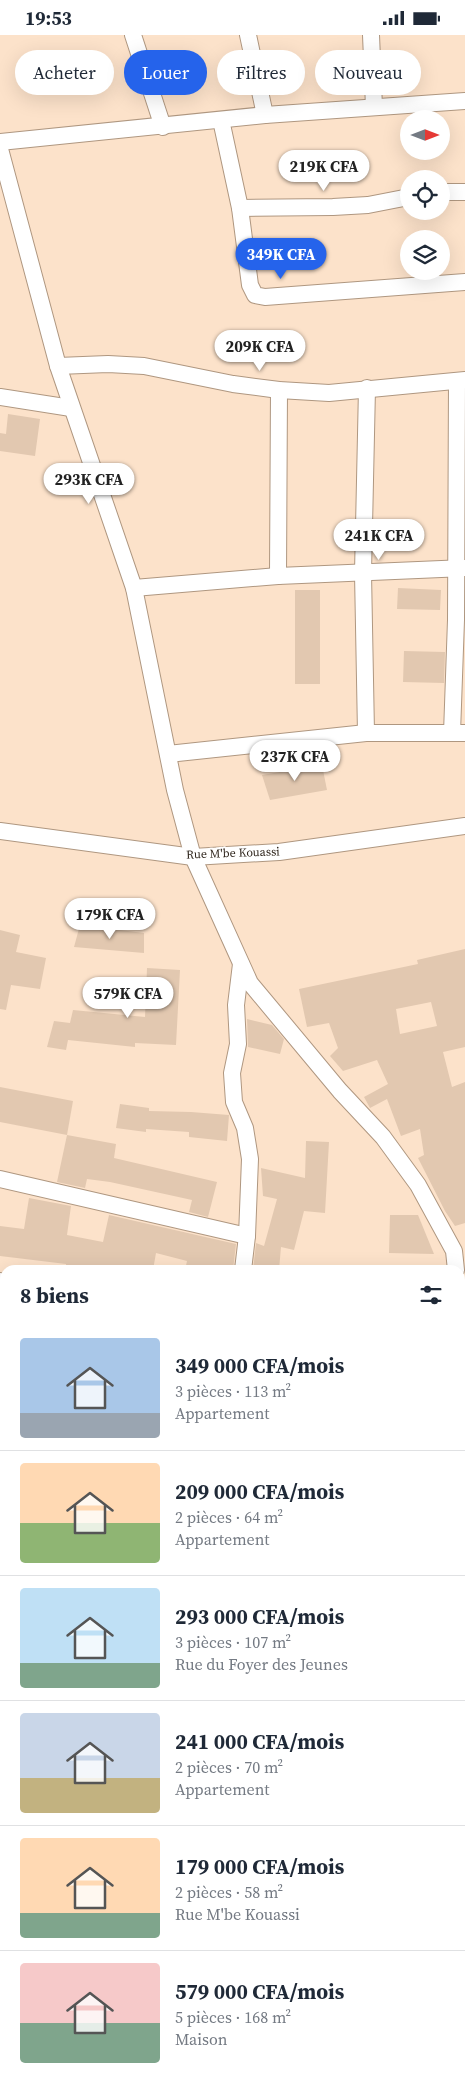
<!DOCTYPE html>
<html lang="fr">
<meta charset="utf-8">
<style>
:root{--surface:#fff;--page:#f6f6f7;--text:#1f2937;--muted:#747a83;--line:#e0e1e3;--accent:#2563eb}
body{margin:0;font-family:"Source Serif 4",serif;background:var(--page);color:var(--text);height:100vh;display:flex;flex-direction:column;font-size:19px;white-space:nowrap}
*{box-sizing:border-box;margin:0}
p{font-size:16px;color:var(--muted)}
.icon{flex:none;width:28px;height:28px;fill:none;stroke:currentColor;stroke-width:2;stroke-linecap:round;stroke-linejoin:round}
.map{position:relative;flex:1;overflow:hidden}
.sheet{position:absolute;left:0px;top:1230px;width:465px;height:821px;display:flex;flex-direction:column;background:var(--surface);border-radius:15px 15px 0 0;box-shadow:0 5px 20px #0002}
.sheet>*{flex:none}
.top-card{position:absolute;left:15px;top:15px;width:435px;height:45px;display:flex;gap:10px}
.needle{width:32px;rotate:90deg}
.buttons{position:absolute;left:400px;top:75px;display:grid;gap:10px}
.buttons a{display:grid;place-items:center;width:50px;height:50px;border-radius:50%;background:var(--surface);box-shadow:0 5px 20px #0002;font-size:25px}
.price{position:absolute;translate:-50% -42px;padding:0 11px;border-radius:18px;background:#fff;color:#222;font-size:16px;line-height:32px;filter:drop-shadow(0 1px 2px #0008)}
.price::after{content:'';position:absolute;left:50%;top:30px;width:15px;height:11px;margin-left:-8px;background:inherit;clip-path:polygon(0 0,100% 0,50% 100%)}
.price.selected{background:var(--accent);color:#fff}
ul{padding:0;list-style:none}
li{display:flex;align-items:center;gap:15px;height:125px;padding:0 20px}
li+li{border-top:1px solid var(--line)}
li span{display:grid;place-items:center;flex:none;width:140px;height:100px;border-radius:5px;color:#555}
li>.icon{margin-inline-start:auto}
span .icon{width:60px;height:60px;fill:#fffc;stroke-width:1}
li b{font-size:21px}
h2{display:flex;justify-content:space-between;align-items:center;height:60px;padding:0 20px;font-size:21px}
.pill{padding:0 18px;border-radius:22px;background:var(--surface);box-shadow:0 5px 20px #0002;font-size:18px;line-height:45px}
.pill.selected{background:var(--accent);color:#fff}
.status{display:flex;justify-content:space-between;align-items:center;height:35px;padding:0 25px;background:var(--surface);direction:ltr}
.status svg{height:14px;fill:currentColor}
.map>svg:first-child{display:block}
.building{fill:#e2c8b0;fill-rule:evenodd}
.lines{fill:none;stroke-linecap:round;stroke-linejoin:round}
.street-casing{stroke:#af9780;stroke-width:18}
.street{stroke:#fff;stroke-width:16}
.labels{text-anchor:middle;stroke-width:4;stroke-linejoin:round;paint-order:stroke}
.street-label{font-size:12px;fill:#2e241b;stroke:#fff}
</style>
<div class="status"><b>19:53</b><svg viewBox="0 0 49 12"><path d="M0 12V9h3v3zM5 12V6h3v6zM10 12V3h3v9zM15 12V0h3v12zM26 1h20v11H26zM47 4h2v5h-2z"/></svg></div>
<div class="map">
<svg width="465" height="2051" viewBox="0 0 465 2051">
<rect width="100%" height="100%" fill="#fce2ca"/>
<g class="building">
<polygon points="8,379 40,384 35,421 0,416 0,398 6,399"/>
<polygon points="398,553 441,555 440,575 397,574"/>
<rect x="295" y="555" width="25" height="94"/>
<polygon points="404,616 445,617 444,648 403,647"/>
<polygon points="322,730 327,755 270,765 262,740"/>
<polygon points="80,890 144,898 144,918 74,912"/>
<polygon points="0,895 20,900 16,917 46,923 40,954 11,950 6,975 0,974"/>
<path d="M465,914V1012L443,1017L452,1052L465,1047V1188L455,1191L445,1176L418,1123L424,1120L420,1094L401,1101L387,1064L370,1073L364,1062L388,1049L377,1025L343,1036L330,1021L338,1013L329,988L307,992L299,954L418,929L417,925ZM431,967L437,991L400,999L396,974Z"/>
<polygon points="147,933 180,935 176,1010 135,1008 135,1012 68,1005 66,1015 47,1012 54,986 70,988 73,975 145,982"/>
<polygon points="247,984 272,990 284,1004 280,1019 248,1012"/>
<polygon points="0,1052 73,1066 67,1100 0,1087"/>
<polygon points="120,1069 149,1073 149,1076 191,1077 229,1080 227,1106 189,1102 189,1097 146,1094 146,1097 116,1093"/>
<polygon points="67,1100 116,1109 114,1123 217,1147 208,1182 189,1177 192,1165 110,1147 87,1144 85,1153 57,1147"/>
<polygon points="306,1106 329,1107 325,1178 304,1176 294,1215 281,1212 279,1235 253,1235 256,1208 264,1211 277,1164 263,1161 261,1133 305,1143"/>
<polygon points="29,1163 71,1171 67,1200 103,1207 109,1180 236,1209 233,1235 185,1235 187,1226 156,1218 153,1235 66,1235 66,1229 0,1221 0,1191 24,1194"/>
<polygon points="390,1180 418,1180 434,1219 389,1218"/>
</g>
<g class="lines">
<g class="street-casing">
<g id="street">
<polyline points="133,0 163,92"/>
<polyline points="248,0 265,80"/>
<polyline points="371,0 374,72"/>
<polyline points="221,85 240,173 250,250 255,260 265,262 465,247"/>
<polyline points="0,107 265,80 465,66"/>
<polyline points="0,114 58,331 134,553 175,755 193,822 250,948 340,1056 383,1102 418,1150 454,1216 456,1235"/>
<polyline points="441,157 465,157"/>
<polyline points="240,173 333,172 368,170 409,162"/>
<polyline points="58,331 108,329 144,331 233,349 279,355 329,358 465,345"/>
<polyline points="0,362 71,373"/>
<polyline points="278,541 279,355"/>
<polyline points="134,553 278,541 465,533"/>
<polyline points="366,698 363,538 367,353"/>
<polyline points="452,698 456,585 457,346"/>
<polyline points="168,719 366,698 465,698"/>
<polyline points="0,796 193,822 279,817 465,791"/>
<polyline points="241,929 236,970 238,1009 232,1038 234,1067 245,1093 250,1124 247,1201 243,1235"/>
<polyline points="0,1144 247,1201"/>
<polyline points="0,1246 5,1247"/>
<polyline points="460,1262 465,1298"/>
<polyline points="0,1348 5,1349"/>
<polyline points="460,1416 465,1375"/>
<polyline points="0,1581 5,1583"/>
<polyline points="0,1810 5,1778"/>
<polyline points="0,2029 5,2030"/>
<polyline points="460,2045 465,2045"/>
<polyline points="79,2046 79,2051"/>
<polyline points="403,2046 403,2051"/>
</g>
</g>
<use href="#street" class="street"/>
</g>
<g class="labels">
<g class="street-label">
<text transform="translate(233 818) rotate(-2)" y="4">Rue M'be Kouassi</text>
</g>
</g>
</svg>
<div class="buttons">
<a><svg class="needle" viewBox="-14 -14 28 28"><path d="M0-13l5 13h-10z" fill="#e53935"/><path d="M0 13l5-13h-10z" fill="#747a83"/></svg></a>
<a><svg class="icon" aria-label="locate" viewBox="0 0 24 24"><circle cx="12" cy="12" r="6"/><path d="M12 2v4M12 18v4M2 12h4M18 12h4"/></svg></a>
<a><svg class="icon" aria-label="layers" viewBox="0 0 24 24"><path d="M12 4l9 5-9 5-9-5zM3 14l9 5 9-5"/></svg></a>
</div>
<b class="price" style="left:324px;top:157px">219K CFA</b>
<b class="price selected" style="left:281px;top:245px">349K CFA</b>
<b class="price" style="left:260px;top:337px">209K CFA</b>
<b class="price" style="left:89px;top:470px">293K CFA</b>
<b class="price" style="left:379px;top:526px">241K CFA</b>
<b class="price" style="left:295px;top:747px">237K CFA</b>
<b class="price" style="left:110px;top:905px">179K CFA</b>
<b class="price" style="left:128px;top:984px">579K CFA</b>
<div class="top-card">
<a class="pill">Acheter</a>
<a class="pill selected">Louer</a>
<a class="pill">Filtres</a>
<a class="pill">Nouveau</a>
</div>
<section class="sheet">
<h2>8 biens<svg class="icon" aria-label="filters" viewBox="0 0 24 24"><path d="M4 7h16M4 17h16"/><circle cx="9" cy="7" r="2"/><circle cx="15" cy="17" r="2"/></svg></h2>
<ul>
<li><span style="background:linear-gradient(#a9c7e8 75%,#9aa5b1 0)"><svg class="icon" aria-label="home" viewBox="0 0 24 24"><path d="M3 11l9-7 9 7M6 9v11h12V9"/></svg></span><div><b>349 000 CFA/mois</b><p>3 pièces · 113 m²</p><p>Appartement</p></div></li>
<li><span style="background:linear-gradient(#ffd9b3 60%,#8fb573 0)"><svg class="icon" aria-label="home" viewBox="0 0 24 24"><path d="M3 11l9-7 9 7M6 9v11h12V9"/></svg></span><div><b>209 000 CFA/mois</b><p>2 pièces · 64 m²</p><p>Appartement</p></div></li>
<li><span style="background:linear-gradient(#bfe0f5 75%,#7fa58c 0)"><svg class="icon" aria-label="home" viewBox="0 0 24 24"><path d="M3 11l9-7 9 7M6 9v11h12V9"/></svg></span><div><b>293 000 CFA/mois</b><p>3 pièces · 107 m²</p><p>Rue du Foyer des Jeunes</p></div></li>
<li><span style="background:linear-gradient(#c9d6e8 65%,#c2b280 0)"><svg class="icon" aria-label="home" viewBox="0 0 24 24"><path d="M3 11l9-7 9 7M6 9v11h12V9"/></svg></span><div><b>241 000 CFA/mois</b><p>2 pièces · 70 m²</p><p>Appartement</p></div></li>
<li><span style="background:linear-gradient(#ffd9b3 75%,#7fa58c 0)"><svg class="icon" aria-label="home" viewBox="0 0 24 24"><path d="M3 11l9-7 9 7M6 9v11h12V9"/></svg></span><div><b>179 000 CFA/mois</b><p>2 pièces · 58 m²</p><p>Rue M'be Kouassi</p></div></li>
<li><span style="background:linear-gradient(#f6c9c9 60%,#7fa58c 0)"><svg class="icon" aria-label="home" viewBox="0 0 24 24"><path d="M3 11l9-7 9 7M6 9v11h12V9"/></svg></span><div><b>579 000 CFA/mois</b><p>5 pièces · 168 m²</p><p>Maison</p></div></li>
</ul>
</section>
</div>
